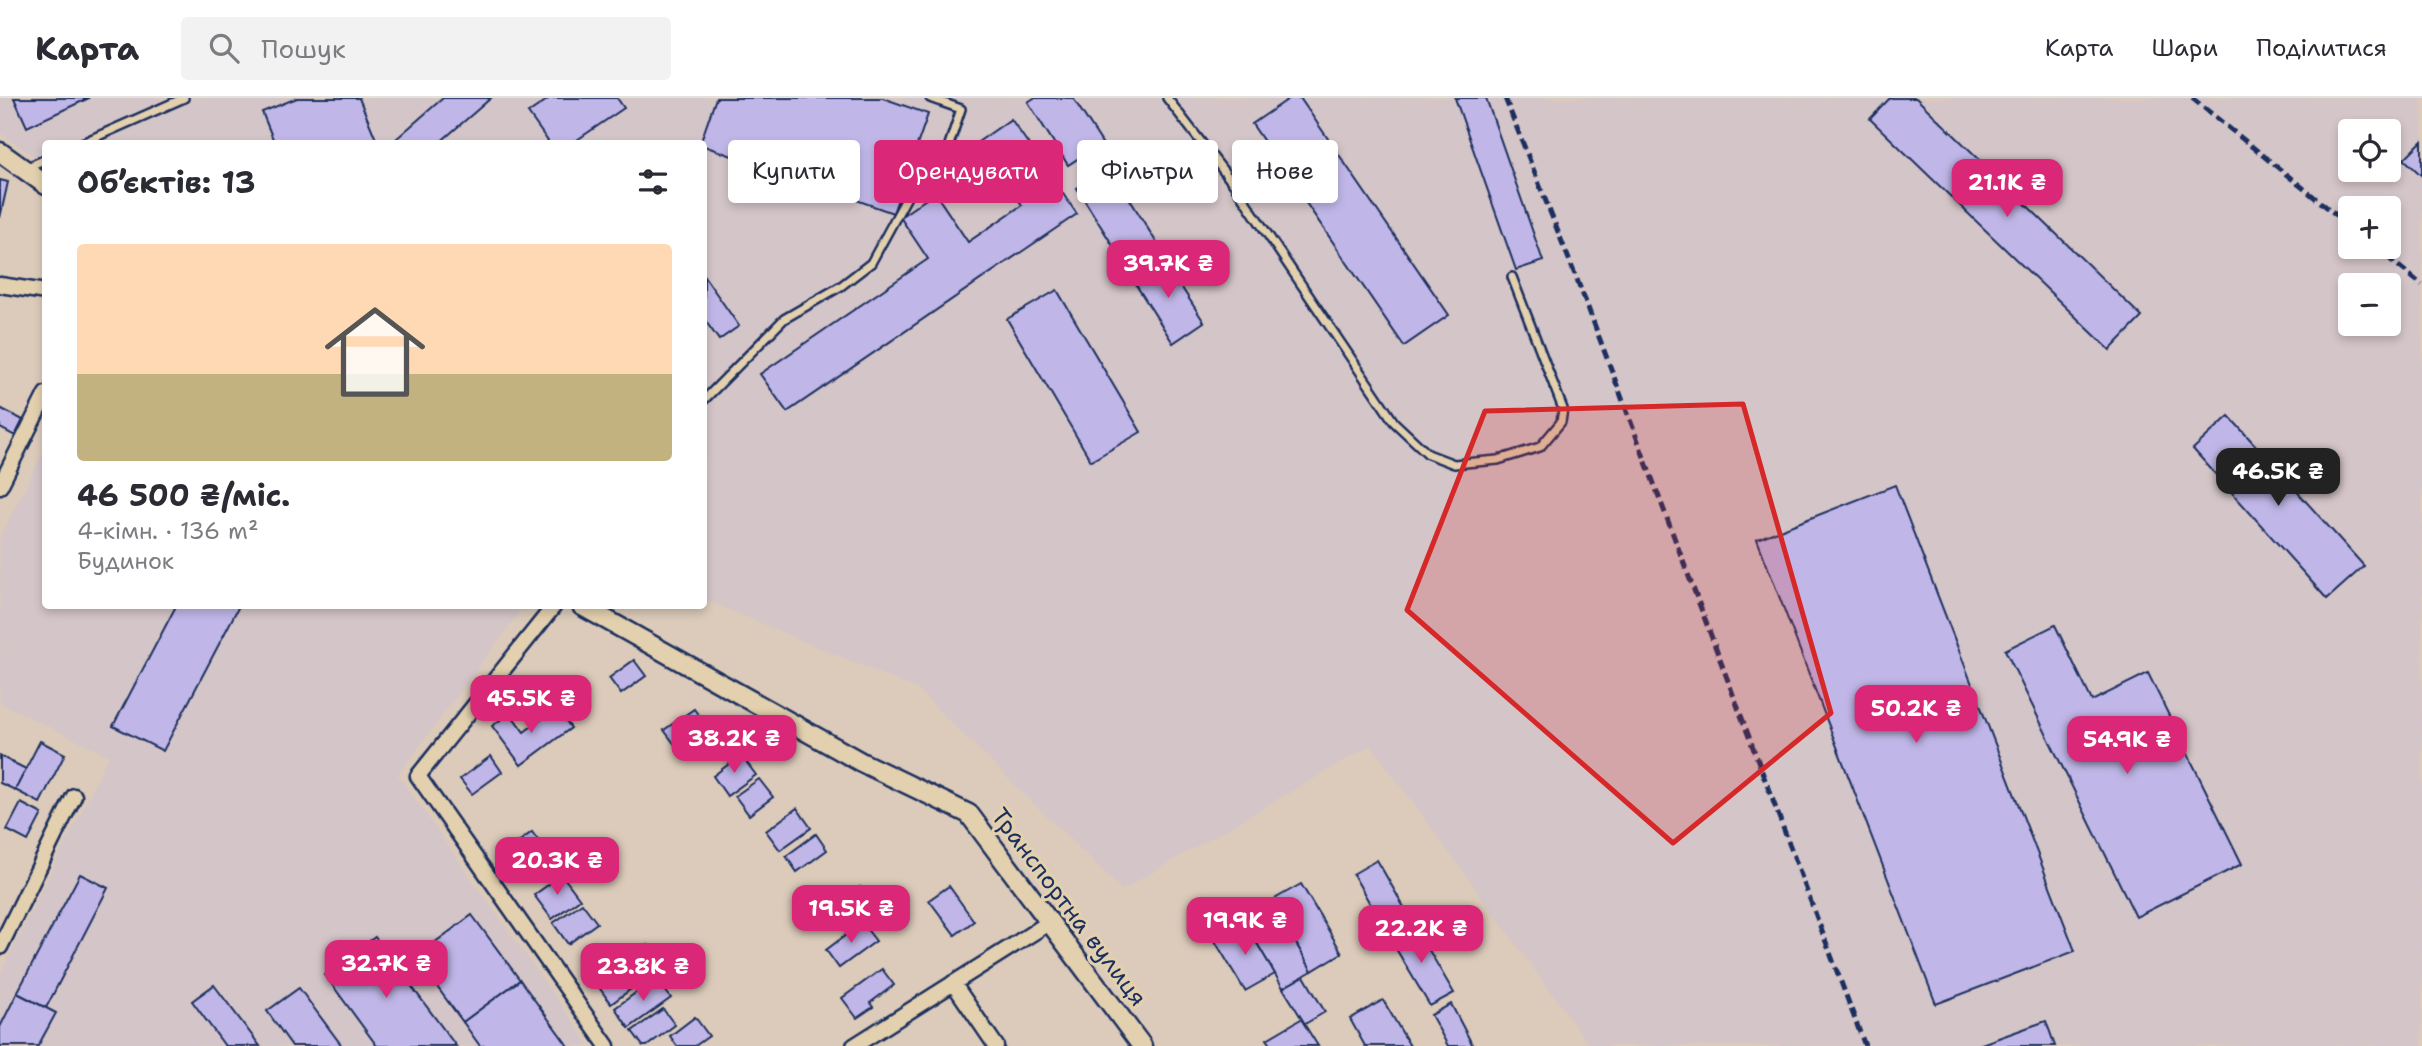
<!DOCTYPE html>
<html lang="uk">
<meta charset="utf-8">
<style>
:root{--surface:#fff;--page:#f2f2f3;--text:#2b2b33;--muted:#7c7c81;--line:#e1e1e2;--accent:#db2777}
body{margin:0;font-family:"Shantell Sans",sans-serif;background:var(--page);color:var(--text);height:100vh;display:flex;flex-direction:column;font-size:26px;white-space:nowrap}
*{box-sizing:border-box;margin:0}
p{font-size:23px;color:var(--muted)}
.icon{flex:none;width:38px;height:38px;fill:none;stroke:currentColor;stroke-width:2;stroke-linecap:round;stroke-linejoin:round}
.map{position:relative;flex:1;overflow:hidden}
.panel{position:absolute;left:42px;top:42px;width:665px;height:469px;display:flex;flex-direction:column;background:var(--surface);border-radius:7px;box-shadow:0 4px 10px #0003}
.panel>*{flex:none}
.hud{position:absolute;left:728px;top:42px;width:665px;height:63px;display:flex;gap:14px}
.controls{position:absolute;left:2338px;top:21px;display:grid;gap:14px}
.controls a{display:grid;place-items:center;width:63px;height:63px;border-radius:7px;background:var(--surface);box-shadow:0 4px 10px #0003;font-size:35px}
.price{position:absolute;translate:-50% -60px;padding:0 16px;border-radius:14px;background:var(--accent);color:#fff;font-size:23px;line-height:46px;filter:drop-shadow(0 2px 4px #0008)}
.price::after{content:'';position:absolute;left:50%;top:42px;width:21px;height:16px;margin-left:-10px;background:inherit;clip-path:polygon(0 0,100% 0,50% 100%)}
.price.on{background:#222;color:#fff}
ul{padding:0;list-style:none}
li{display:grid;align-content:center;gap:14px;height:371px;padding:0 35px}
li+li{border-top:2px solid var(--line)}
li span{display:grid;place-items:center;height:217px;border-radius:7px;color:#555}
li>.icon{margin-inline-start:auto}
span .icon{width:126px;height:126px;fill:#fffc;stroke-width:1}
li b{font-size:30px}
h2{display:flex;justify-content:space-between;align-items:center;height:84px;padding:0 35px;font-size:30px}
.chip{padding:0 24px;border-radius:7px;background:var(--surface);box-shadow:0 4px 10px #0003;font-size:24px;line-height:63px}
.chip.on{background:var(--accent);color:#fff}
header{display:flex;align-items:center;gap:42px;box-sizing:border-box;height:98px;padding:0 35px;background:var(--surface);border-bottom:2px solid var(--line)}
header strong{font-size:33px}
nav{display:flex;gap:38px;margin-inline-start:auto;font-size:24px}
.search{width:490px;height:63px;background:var(--page);display:flex;align-items:center;gap:18px;box-sizing:border-box;padding:0 24px;border-radius:7px;color:var(--muted);font-size:26px}
.map>svg:first-child{display:block}
.built{fill:#d4c5c8;fill-rule:evenodd}
.building{fill:#c0b7e8;stroke:#1b2f5e;stroke-width:2}
.lines{fill:none;stroke-linecap:round;stroke-linejoin:round}
.service-casing{stroke:#1b2f5e;stroke-width:12}
.minor-casing{stroke:#1b2f5e;stroke-width:19}
.tertiary-casing{stroke:#1b2f5e;stroke-width:23}
.service{stroke:#e3d0ae;stroke-width:7}
.minor{stroke:#e3d0ae;stroke-width:14}
.tertiary{stroke:#e3d0ae;stroke-width:18}
.rail{stroke:#1b2f5e;stroke-width:5;stroke-dasharray:10 5;stroke-linecap:butt}
.marked{fill:#d62828;fill-opacity:0.2;stroke:#d62828;stroke-width:5;stroke-linejoin:round}
.labels{text-anchor:middle;stroke-width:6;stroke-linejoin:round;paint-order:stroke}
.street-label{font-size:24px;fill:#1b2f5e;stroke:#e3d0ae}
</style>
<header>
<strong>Карта</strong>
<div class="search"><svg class="icon" aria-label="search" viewBox="0 0 24 24"><circle cx="10" cy="10" r="6"/><path d="M15 15l6 6"/></svg>Пошук</div>
<nav><a>Карта</a><a>Шари</a><a>Поділитися</a></nav>
</header>
<div class="map">
<svg width="2422" height="948" viewBox="0 0 2422 948">
<rect width="100%" height="100%" fill="#dccbba"/>
<filter id="ink" filterUnits="userSpaceOnUse"><feTurbulence type="fractalNoise" baseFrequency=".0143" numOctaves="2"/><feDisplacementMap in="SourceGraphic" scale="14" xChannelSelector="R" yChannelSelector="G"/><feConvolveMatrix kernelMatrix="1 2 1 2 8 2 1 2 1" color-interpolation-filters="sRGB"/></filter>
<g filter="url(#ink)">
<g class="built">
<path d="M0,0H2422V948H1590L1371,647L1122,792L917,591L704,501V46H46L45,67L0,35ZM2350,33H2389V72H2350ZM2350,110H2389V149H2350ZM2350,187H2389V226H2350Z"/>
<polygon points="45,351 46,508 524,508 398,677 590,948 0,948 0,875 109,658 0,605 0,439"/>
</g>
<g class="building">
<polygon points="14,0 89,0 27,29"/>
<polygon points="297,0 359,0 378,46 275,46 262,14"/>
<polygon points="443,0 491,0 438,46 400,46 396,41"/>
<polygon points="550,0 617,0 624,10 571,46 550,46 528,15"/>
<polygon points="716,0 883,0 928,16 893,115 704,48 704,46 700,46"/>
<polygon points="1034,0 1073,0 1102,45 1068,67 1028,4"/>
<polygon points="1290,0 1300,0 1449,217 1404,248 1252,26"/>
<polygon points="1455,0 1486,0 1543,163 1516,172"/>
<polygon points="1890,0 1916,0 2142,219 2110,252 1870,21"/>
<polygon points="1011,21 1077,116 787,314 760,276 928,161 900,119 935,95 968,144 1022,107 978,44"/>
<polygon points="2422,43 2422,78 2404,61"/>
<polygon points="1110,69 1161,152 1128,172 1077,90"/>
<polygon points="0,82 8,84 0,120"/>
<polygon points="1162,159 1204,224 1173,245 1131,179"/>
<polygon points="704,178 739,228 719,242 704,221"/>
<polygon points="1057,192 1141,334 1091,363 1007,221"/>
<polygon points="0,310 23,322 15,338 0,330"/>
<polygon points="2229,318 2364,468 2327,501 2193,351"/>
<polygon points="1895,387 2075,853 1936,906 1757,441"/>
<polygon points="176,508 239,508 163,653 113,628"/>
<polygon points="2055,527 2092,603 2148,575 2242,766 2136,819 2005,552"/>
<polygon points="634,562 646,578 621,596 609,580"/>
<polygon points="556,610 571,630 521,667 492,628 510,615 524,634"/>
<polygon points="694,611 705,626 676,648 664,632"/>
<polygon points="40,643 65,656 40,705 15,692"/>
<polygon points="741,657 756,677 727,698 713,678"/>
<polygon points="0,658 26,671 15,692 0,685"/>
<polygon points="491,658 502,674 472,696 460,681"/>
<polygon points="759,681 773,699 749,717 735,698"/>
<polygon points="21,705 42,716 28,743 7,732"/>
<polygon points="797,710 811,730 780,752 766,733"/>
<polygon points="532,734 549,757 522,777 505,754"/>
<polygon points="816,736 827,752 797,774 786,758"/>
<polygon points="1377,762 1413,825 1389,839 1353,776"/>
<polygon points="80,776 108,790 46,910 17,895"/>
<polygon points="562,777 580,801 552,821 534,797"/>
<polygon points="1301,786 1342,855 1312,873 1271,803"/>
<polygon points="949,788 974,823 955,837 929,802"/>
<polygon points="860,789 871,804 850,819 839,804"/>
<polygon points="1271,803 1312,873 1283,890 1242,820"/>
<polygon points="582,805 597,825 568,846 553,825"/>
<polygon points="472,817 520,882 463,924 415,859"/>
<polygon points="862,825 876,843 839,870 826,852"/>
<polygon points="1245,825 1275,876 1245,893 1215,843"/>
<polygon points="1413,825 1454,895 1430,908 1389,839"/>
<polygon points="375,839 456,948 377,948 325,877"/>
<polygon points="648,847 663,867 611,906 593,881 618,863 621,867"/>
<polygon points="882,871 894,887 870,905 873,909 857,920 842,900"/>
<polygon points="1304,878 1325,914 1305,926 1283,890"/>
<polygon points="656,880 671,900 629,930 615,910"/>
<polygon points="520,882 568,948 480,948 463,924"/>
<polygon points="214,887 260,948 225,948 192,903"/>
<polygon points="299,890 342,948 292,948 267,913"/>
<polygon points="17,895 56,915 38,948 0,948 0,929"/>
<polygon points="1383,902 1410,948 1365,948 1350,921"/>
<polygon points="1451,906 1473,948 1448,948 1431,917"/>
<polygon points="663,911 675,927 647,948 643,948 632,933"/>
<polygon points="695,919 709,938 695,948 677,948 670,938"/>
<polygon points="1301,921 1318,948 1272,948 1267,941"/>
<polygon points="2046,923 2055,948 1976,948"/>
</g>
<g class="lines">
<g class="service-casing">
<g id="service">
<polyline points="1167,0 1235,88 1394,324 1428,356 1454,366 1498,362 1540,349 1561,324 1563,311 1512,179"/>
<polyline points="80,46 184,0"/>
<polyline points="25,70 46,61"/>
<polyline points="704,302 784,221 841,188 871,165 914,86 939,77 961,11 930,0"/>
</g>
</g>
<g class="minor-casing">
<g id="minor">
<polyline points="0,187 46,194"/>
<polyline points="0,388 46,296"/>
<polyline points="554,508 418,678 607,948"/>
<polyline points="0,849 74,698"/>
<polyline points="953,885 996,948"/>
<polyline points="854,948 1050,824"/>
</g>
</g>
<g class="tertiary-casing">
<g id="tertiary">
<polyline points="0,54 46,87"/>
<polyline points="582,508 861,664 969,716 1142,948"/>
</g>
</g>
<use href="#service" class="service"/>
<use href="#minor" class="minor"/>
<use href="#tertiary" class="tertiary"/>
<g class="rail">
<polyline points="1505,0 1587,207 1865,948"/>
<polyline points="2192,0 2350,128"/>
<polyline points="2375,149 2422,187"/>
</g>
</g>
</g>
<path class="marked" d="M1743,306L1831,615L1673,745L1407,512L1485,313Z"/>
<g class="labels">
<g class="street-label">
<text transform="translate(1069 809) rotate(53)" y="8">Транспортна вулиця</text>
</g>
</g>
</svg>
<div class="controls">
<a><svg class="icon" aria-label="locate" viewBox="0 0 24 24"><circle cx="12" cy="12" r="6"/><path d="M12 2v4M12 18v4M2 12h4M18 12h4"/></svg></a>
<a>+</a>
<a>−</a>
</div>
<b class="price" style="left:2007px;top:121px">21.1K ₴</b>
<b class="price" style="left:1168px;top:202px">39.7K ₴</b>
<b class="price on" style="left:2278px;top:410px">46.5K ₴</b>
<b class="price" style="left:531px;top:637px">45.5K ₴</b>
<b class="price" style="left:1916px;top:647px">50.2K ₴</b>
<b class="price" style="left:734px;top:677px">38.2K ₴</b>
<b class="price" style="left:2127px;top:678px">54.9K ₴</b>
<b class="price" style="left:557px;top:799px">20.3K ₴</b>
<b class="price" style="left:851px;top:847px">19.5K ₴</b>
<b class="price" style="left:1245px;top:859px">19.9K ₴</b>
<b class="price" style="left:1421px;top:867px">22.2K ₴</b>
<b class="price" style="left:386px;top:902px">32.7K ₴</b>
<b class="price" style="left:643px;top:905px">23.8K ₴</b>
<div class="hud">
<a class="chip">Купити</a>
<a class="chip on">Орендувати</a>
<a class="chip">Фільтри</a>
<a class="chip">Нове</a>
</div>
<section class="panel">
<h2>Об’єктів: 13<svg class="icon" aria-label="filters" viewBox="0 0 24 24"><path d="M4 7h16M4 17h16"/><circle cx="9" cy="7" r="2"/><circle cx="15" cy="17" r="2"/></svg></h2>
<ul>
<li><span style="background:linear-gradient(#ffd9b3 60%,#c2b280 0)"><svg class="icon" aria-label="home" viewBox="0 0 24 24"><path d="M3 11l9-7 9 7M6 9v11h12V9"/></svg></span><div><b>46 500 ₴/міс.</b><p>4-кімн. · 136 m²</p><p>Будинок</p></div></li>
</ul>
</section>
</div>
